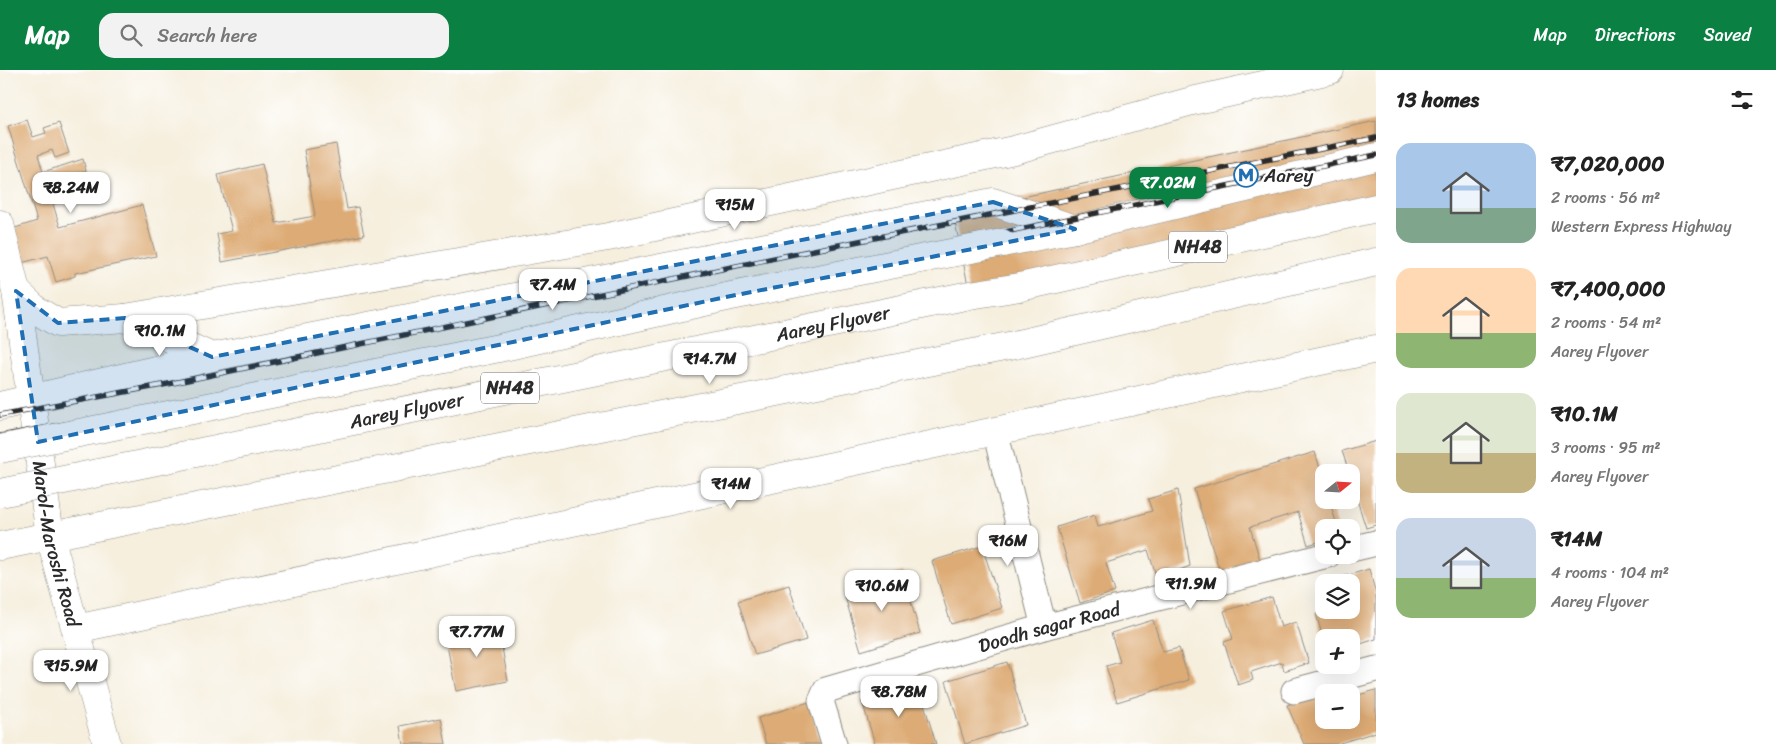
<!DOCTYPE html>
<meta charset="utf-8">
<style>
:root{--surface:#fff;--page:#f2f2f2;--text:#222;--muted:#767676;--accent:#0b8043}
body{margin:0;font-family:Sriracha,sans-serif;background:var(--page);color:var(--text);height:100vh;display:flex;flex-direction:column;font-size:19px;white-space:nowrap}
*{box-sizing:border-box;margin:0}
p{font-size:16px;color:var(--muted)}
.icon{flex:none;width:28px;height:28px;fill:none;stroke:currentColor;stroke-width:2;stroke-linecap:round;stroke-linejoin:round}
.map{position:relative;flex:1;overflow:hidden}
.details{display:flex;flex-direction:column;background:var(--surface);width:400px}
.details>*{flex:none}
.needle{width:32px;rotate:72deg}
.buttons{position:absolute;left:1315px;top:394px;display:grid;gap:10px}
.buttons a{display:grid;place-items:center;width:45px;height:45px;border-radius:10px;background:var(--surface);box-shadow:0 5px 20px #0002;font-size:25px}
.price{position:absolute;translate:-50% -42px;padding:0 11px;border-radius:10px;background:#fff;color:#222;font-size:16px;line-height:32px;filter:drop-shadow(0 1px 2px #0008)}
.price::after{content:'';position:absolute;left:50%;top:30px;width:15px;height:11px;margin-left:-8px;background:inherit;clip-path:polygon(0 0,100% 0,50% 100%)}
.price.on{background:var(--accent);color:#fff}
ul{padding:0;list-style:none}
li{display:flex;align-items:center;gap:15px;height:125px;padding:0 20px}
li span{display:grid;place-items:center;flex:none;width:140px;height:100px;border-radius:15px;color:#555}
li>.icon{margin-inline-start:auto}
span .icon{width:60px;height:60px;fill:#fffc;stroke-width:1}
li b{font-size:21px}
h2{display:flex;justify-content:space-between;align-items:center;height:60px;padding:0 20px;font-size:21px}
header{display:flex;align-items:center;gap:30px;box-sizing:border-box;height:70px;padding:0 25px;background:var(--accent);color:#fff}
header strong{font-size:24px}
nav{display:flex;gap:28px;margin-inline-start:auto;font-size:18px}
.search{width:350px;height:45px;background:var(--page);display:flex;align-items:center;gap:12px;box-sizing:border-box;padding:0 18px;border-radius:15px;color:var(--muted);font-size:19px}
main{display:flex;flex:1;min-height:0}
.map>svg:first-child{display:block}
.building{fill:#ddab74}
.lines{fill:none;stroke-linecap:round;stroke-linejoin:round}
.street-casing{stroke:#908d84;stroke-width:27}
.secondary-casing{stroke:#908d84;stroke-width:29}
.highway-casing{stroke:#908d84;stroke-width:29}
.street{stroke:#fff;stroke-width:25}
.secondary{stroke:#fff;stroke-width:28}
.highway{stroke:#fff;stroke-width:28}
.rail-casing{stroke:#2b2b2b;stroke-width:5.5}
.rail{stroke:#fff;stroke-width:4;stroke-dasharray:11;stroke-linecap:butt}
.highway-bridge-casing{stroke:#908d84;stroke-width:29;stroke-linecap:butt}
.highway-bridge{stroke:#fff;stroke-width:28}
.marked{fill:#1f6fb2;fill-opacity:0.2;stroke:#1f6fb2;stroke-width:4;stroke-dasharray:10 6;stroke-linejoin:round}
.labels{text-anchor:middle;stroke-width:5;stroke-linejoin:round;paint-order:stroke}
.shield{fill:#fff;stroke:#6b6b6b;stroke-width:1}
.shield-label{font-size:18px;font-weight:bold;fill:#2b2b2b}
.poi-label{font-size:19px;fill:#2b2b2b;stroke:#fff;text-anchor:start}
.street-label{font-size:19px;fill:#2b2b2b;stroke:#fff}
</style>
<header>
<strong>Map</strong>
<div class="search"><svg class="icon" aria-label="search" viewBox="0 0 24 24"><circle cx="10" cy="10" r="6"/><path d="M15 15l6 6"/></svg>Search here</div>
<nav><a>Map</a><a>Directions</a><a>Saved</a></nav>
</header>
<main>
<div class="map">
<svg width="1376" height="674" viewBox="0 0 1376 674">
<rect width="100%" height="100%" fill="#fff"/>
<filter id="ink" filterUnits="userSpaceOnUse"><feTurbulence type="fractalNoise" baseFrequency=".02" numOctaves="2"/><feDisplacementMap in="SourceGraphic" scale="10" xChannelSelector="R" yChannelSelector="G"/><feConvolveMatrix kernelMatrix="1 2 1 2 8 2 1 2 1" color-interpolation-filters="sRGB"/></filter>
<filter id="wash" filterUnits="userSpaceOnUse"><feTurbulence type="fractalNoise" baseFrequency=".0096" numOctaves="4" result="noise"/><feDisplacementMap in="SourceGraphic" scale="20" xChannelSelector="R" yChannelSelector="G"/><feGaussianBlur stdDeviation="1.12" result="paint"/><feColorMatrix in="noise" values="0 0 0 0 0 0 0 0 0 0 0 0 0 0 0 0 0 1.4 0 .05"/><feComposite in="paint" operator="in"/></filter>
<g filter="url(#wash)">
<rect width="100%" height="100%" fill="#f6efde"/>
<g id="blocks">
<g class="building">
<polygon points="27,50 33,67 46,63 44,58 59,53 69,83 55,88 52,80 38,85 43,102 83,89 86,101 71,105 75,115 89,111 93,122 53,134 60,157 142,135 156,186 75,203 75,206 56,212 48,186 21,193 12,159 37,151 8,56"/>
<polygon points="1376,51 1376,137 970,225 953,142"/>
<polygon points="336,74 347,139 358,137 364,165 222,192 217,164 232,161 218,105 262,94 276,153 315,146 304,80"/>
<polygon points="1376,371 1376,455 1366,458 1351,411 1351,402 1349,402 1342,381"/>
<polygon points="1315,382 1324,412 1324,430 1329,430 1338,458 1324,458 1324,470 1308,475 1298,442 1250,457 1260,490 1220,502 1194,419"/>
<polygon points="1178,420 1190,496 1157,509 1148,480 1106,493 1115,522 1080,533 1057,457 1095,445 1098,457 1152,441 1148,429"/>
<polygon points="982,476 1002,538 951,554 932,491"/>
<polygon points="1369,499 1376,524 1376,569 1351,577 1351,568 1323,568 1316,544 1331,540 1351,540 1351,512 1325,512"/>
<polygon points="902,502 920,563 861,581 843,520"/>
<polygon points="789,515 806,570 755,585 738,531"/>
<polygon points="1272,527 1281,557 1296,552 1309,593 1284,601 1282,592 1251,602 1253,610 1238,615 1224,572 1233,569 1224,541"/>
<polygon points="1153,550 1163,582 1179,578 1189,610 1117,632 1106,596 1120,592 1111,563"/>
<polygon points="498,555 508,611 456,621 445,565"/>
<polygon points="1007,592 1026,655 965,674 946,611"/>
<polygon points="918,614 936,674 875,674 862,631"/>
<polygon points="1376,620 1376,662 1340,673 1341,674 1304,674 1287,635 1324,623 1324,650 1351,650 1351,627"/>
<polygon points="809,632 821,674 766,674 758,648"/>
<polygon points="441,648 446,674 403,674 400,656"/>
</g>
</g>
</g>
<g filter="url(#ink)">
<use href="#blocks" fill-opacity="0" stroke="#908d84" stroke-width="1"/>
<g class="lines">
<g class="street-casing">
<g id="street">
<polyline points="995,361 1044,557"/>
<polyline points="1351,479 1376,473"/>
<polyline points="1294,621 1376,599"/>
<path id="s1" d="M834,674L821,631L826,620L1044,557L1328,485"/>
</g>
</g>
<g class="secondary-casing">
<g id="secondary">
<path id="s2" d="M0,154L16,221L50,466L107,674"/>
<polyline points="16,221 36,240 58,253 125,248 608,167 1014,80 1192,31 1330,0"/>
<polyline points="125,248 212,287"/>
<polyline points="0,336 212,287 993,132 1075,159"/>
<polyline points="0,476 1014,275 1376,192"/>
<polyline points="76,559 1376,279"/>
</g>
</g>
<g class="highway-casing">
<g id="highway">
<polyline points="1002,173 1075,159 1376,87"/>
<polyline points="1020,217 1376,138"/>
</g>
</g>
<use href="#street" class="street"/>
<use href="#secondary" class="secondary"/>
<use href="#highway" class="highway"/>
<g class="rail-casing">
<g id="rail">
<polyline points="0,345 168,314 794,184 1376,68"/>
<polyline points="0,366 172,335 1376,85"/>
</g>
</g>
<use href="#rail" class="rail"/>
<g class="highway-bridge-casing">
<g id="highway-bridge">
<polyline points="0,379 499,278 731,226 1002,173"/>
<path id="s3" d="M0,423L970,225L1020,217"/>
</g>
</g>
<use href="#highway-bridge" class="highway-bridge"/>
</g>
</g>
<path class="marked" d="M993,132L1075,159L731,226L38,372L16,221L58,253L125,248L212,287Z"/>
<defs>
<g id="metro-ring" transform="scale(1.25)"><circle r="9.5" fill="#fff" stroke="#1f6fb2" stroke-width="1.5"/><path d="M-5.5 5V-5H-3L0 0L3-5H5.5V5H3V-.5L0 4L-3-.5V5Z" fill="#1f6fb2"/></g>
</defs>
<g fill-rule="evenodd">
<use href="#metro-ring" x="1246" y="105"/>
</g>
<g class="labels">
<g class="shield">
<rect x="1169" y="161.5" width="58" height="31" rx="4"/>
<rect x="481" y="302.5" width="58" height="31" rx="4"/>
</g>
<g class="shield-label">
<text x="1198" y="183">NH48</text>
<text x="510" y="324">NH48</text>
</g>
<g class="poi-label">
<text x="1264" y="112">Aarey</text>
</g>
<g class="street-label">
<text dy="7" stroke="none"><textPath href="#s3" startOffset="850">Aarey Flyover</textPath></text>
<text dy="7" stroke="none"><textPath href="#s3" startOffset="415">Aarey Flyover</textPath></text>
<text dy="7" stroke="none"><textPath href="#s2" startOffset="325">Marol-Maroshi Road</textPath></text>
<text dy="7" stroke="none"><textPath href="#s1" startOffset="289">Doodh sagar Road</textPath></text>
</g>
</g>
</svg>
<div class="buttons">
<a><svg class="needle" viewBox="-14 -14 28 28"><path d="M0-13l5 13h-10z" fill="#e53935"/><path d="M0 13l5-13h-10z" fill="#767676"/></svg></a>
<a><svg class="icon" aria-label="locate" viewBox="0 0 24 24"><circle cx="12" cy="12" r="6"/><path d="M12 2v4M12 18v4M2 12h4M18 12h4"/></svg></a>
<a><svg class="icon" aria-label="layers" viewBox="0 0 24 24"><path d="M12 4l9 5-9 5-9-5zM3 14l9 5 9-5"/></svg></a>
<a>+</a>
<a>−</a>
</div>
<b class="price on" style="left:1168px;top:139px">₹7.02M</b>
<b class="price" style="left:71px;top:144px">₹8.24M</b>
<b class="price" style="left:735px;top:161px">₹15M</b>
<b class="price" style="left:553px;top:241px">₹7.4M</b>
<b class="price" style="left:160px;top:287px">₹10.1M</b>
<b class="price" style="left:710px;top:315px">₹14.7M</b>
<b class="price" style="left:731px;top:440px">₹14M</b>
<b class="price" style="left:1008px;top:497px">₹16M</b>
<b class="price" style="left:1191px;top:540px">₹11.9M</b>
<b class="price" style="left:882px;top:542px">₹10.6M</b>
<b class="price" style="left:477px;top:588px">₹7.77M</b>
<b class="price" style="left:71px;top:622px">₹15.9M</b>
<b class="price" style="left:899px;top:648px">₹8.78M</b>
</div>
<section class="details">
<h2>13 homes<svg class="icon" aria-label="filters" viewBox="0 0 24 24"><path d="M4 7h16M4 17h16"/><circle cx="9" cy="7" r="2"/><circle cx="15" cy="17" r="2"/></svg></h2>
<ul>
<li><span style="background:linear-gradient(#a9c7e8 65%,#7fa58c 0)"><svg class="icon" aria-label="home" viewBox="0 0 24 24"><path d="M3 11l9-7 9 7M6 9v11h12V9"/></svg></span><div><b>₹7,020,000</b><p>2 rooms · 56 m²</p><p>Western Express Highway</p></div></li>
<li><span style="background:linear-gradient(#ffd9b3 65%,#8fb573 0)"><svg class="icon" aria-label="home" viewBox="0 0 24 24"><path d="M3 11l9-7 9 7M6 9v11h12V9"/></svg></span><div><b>₹7,400,000</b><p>2 rooms · 54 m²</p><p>Aarey Flyover</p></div></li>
<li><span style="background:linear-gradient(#dfe7d0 60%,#c2b280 0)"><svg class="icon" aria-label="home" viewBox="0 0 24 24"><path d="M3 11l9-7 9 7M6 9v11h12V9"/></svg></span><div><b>₹10.1M</b><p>3 rooms · 95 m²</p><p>Aarey Flyover</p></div></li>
<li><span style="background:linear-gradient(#c9d6e8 60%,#8fb573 0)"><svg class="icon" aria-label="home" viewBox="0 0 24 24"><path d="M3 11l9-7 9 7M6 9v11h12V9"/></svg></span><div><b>₹14M</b><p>4 rooms · 104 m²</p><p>Aarey Flyover</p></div></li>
</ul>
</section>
</main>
